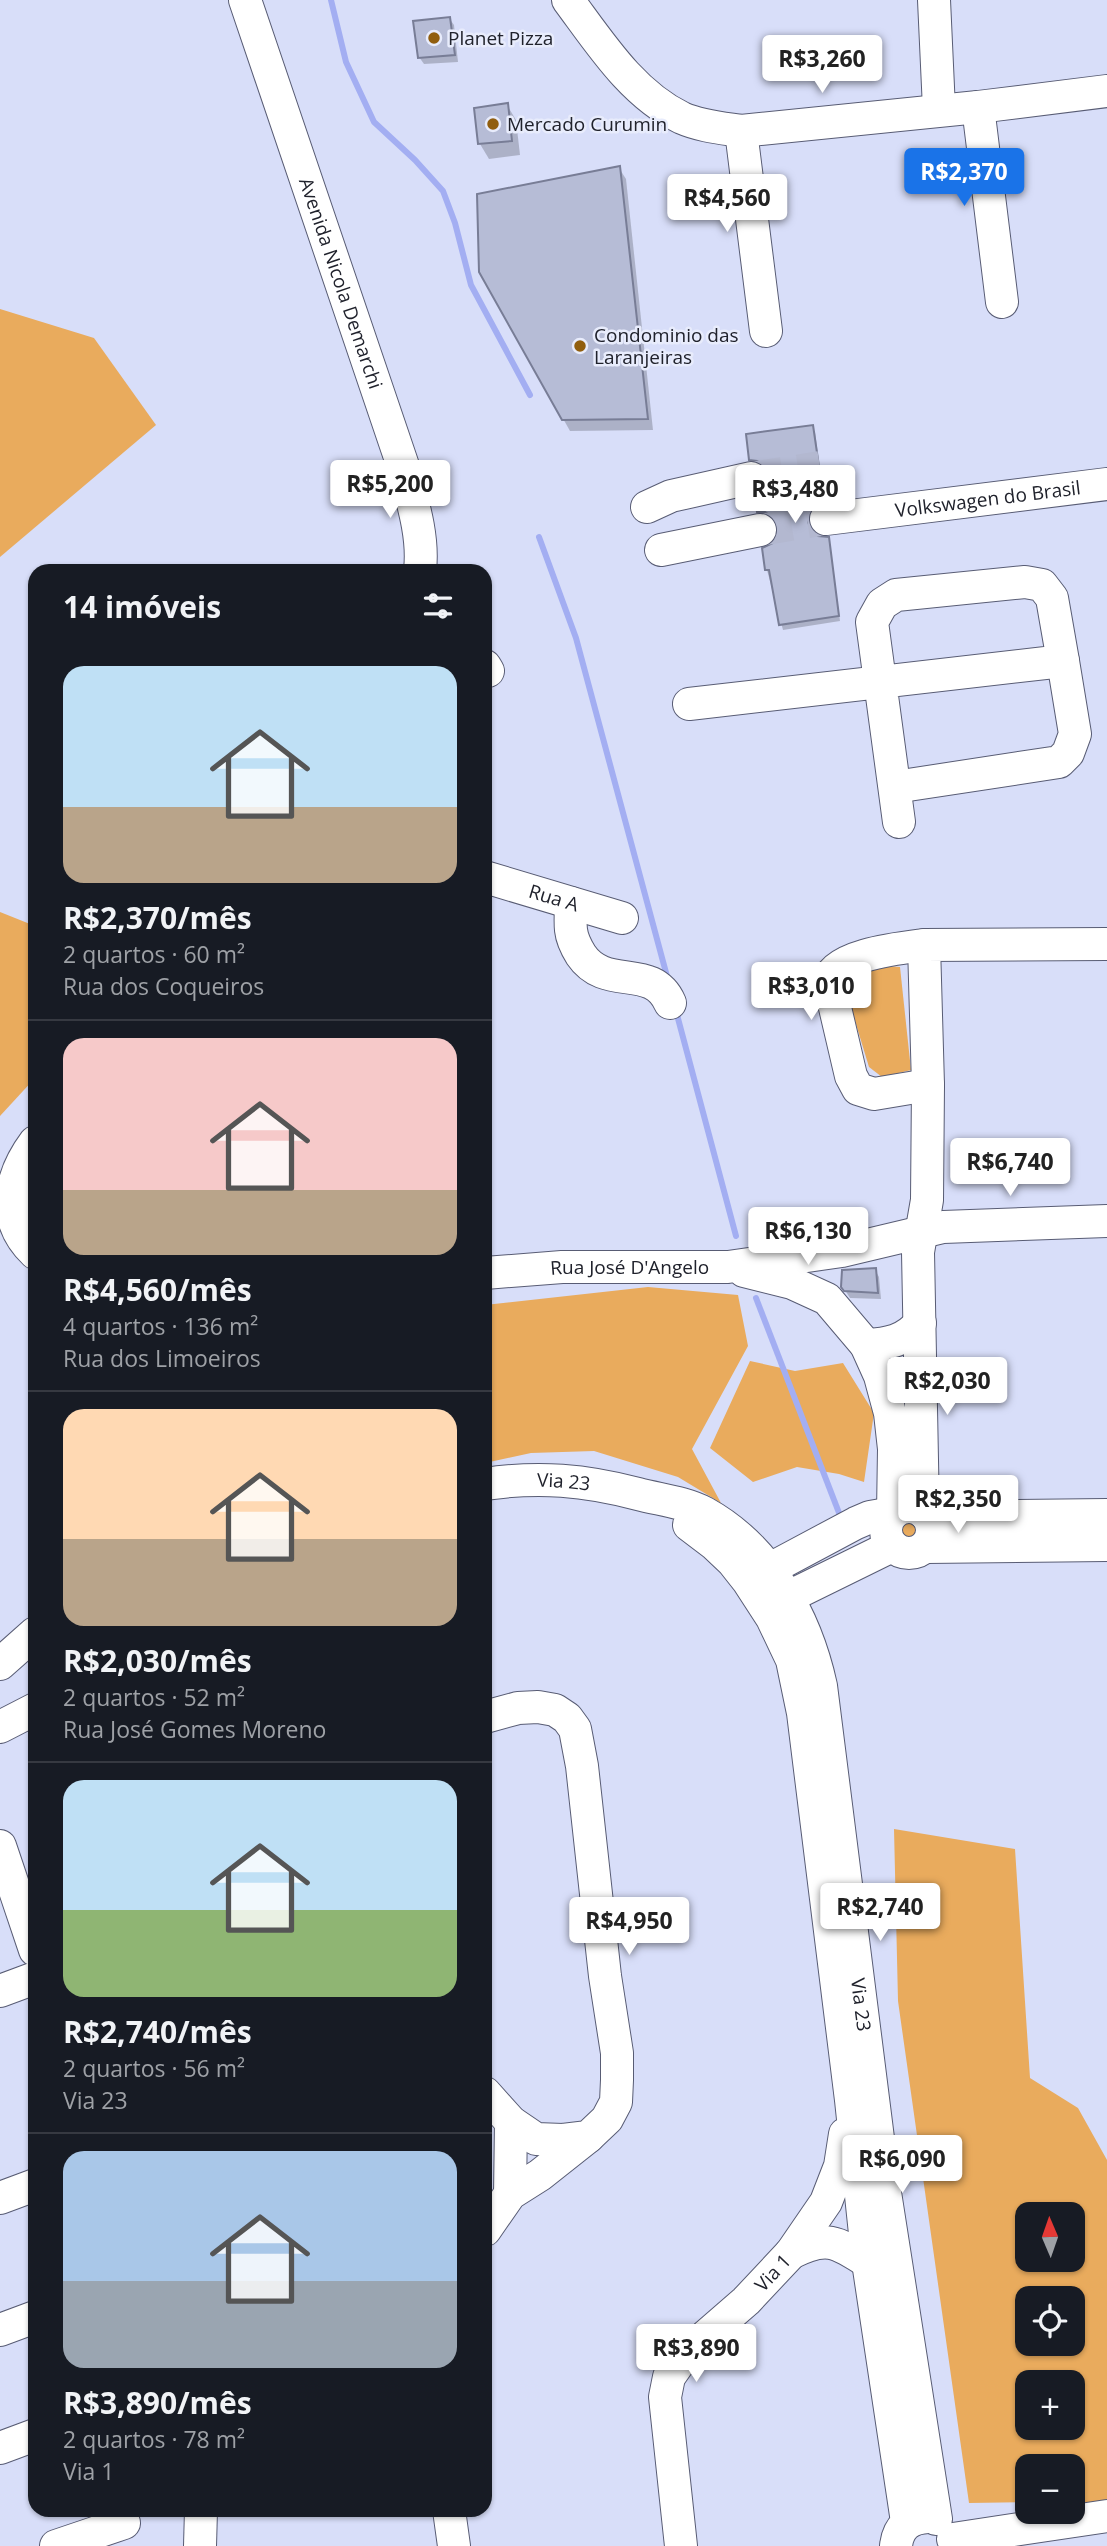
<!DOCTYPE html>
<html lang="pt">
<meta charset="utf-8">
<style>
:root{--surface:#171b24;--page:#242831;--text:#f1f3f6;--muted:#9ea1a6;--line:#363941;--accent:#1a73e8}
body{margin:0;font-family:"Open Sans",sans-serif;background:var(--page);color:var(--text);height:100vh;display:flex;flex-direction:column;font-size:26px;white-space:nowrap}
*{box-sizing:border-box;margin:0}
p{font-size:23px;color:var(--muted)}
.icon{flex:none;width:38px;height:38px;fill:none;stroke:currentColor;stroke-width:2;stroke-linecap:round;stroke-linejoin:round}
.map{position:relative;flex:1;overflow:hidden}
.details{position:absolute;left:28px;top:564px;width:464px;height:1953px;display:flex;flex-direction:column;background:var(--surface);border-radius:21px;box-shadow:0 2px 5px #0004}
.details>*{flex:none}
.needle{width:46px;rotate:358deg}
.buttons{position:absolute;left:1015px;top:2202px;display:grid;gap:14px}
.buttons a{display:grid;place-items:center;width:70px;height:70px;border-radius:14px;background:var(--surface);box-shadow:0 2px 5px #0004;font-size:35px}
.price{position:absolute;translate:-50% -60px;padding:0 16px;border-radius:7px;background:#fff;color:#222;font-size:23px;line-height:46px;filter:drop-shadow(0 2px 4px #0008)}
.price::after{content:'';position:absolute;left:50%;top:42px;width:21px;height:16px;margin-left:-10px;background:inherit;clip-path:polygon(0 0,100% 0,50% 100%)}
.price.current{background:var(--accent);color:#fff}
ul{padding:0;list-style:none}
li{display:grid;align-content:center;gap:14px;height:371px;padding:0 35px}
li+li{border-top:2px solid var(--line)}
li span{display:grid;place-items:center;height:217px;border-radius:21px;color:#555}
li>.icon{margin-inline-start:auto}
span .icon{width:126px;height:126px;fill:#fffc;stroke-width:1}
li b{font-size:30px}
h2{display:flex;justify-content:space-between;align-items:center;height:84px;padding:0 35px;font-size:30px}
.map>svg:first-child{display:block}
.green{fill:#e9ab5d;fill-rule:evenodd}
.shadow{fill:#0003}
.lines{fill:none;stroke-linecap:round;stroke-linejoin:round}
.stream{stroke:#a3aef2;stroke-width:6}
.building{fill:#b6bcd6;stroke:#787d96;stroke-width:2}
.minor-tunnel{stroke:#b3b8d0;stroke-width:32;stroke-dasharray:32 16;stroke-linecap:butt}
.minor-casing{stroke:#585c74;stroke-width:34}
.minor{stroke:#fff;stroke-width:32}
.poi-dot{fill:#915e0e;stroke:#e8ecfc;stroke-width:2.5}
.labels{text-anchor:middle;stroke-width:5;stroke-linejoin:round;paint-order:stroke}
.poi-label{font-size:19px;fill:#20222c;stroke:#e8ecfc;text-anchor:start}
.street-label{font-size:19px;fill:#20222c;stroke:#e8ecfc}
</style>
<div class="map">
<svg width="1107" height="2546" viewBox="0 0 1107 2546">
<rect width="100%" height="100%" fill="#d8def9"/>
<g class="green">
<polygon points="0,309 94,338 156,425 0,557"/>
<polygon points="0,912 35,926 35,1078 0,1116"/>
<polygon points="874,965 900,967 911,1070 882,1077 869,1067 852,1011 851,978"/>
<polygon points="648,1287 738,1295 748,1346 692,1449 721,1503 678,1477 594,1451 531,1453 485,1463 485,1305"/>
<polygon points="750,1361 795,1371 843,1363 874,1413 864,1482 839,1474 797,1467 753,1482 710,1448"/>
<path d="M906,1514L927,1530L918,1546C902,1549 894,1543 893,1527Z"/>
<path d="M894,1829L1015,1849L1030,2078L1078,2108L1107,2160V2502H1073V2466H1027V2502L969,2503L898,2001ZM1027,2214H1073V2259H1027ZM1027,2298H1073V2343H1027ZM1027,2382H1073V2427H1027Z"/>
</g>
<g class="shadow">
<polygon points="449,18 454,25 458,62 424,64 419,57"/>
<polygon points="507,105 516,120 520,155 489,159 480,144"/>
<polygon points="619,168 626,179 653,430 570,431 480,272"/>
<polygon points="812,427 815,432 825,506 811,517 810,528 818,537 827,539 830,544 840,621 783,630 767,570 774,545 779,537 780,527 777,522 769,517 761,517 758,511 770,485 771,474 761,465 753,465 750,459"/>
<polygon points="875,1270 879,1277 881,1299 850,1298 843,1287"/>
</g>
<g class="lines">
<g class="stream">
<polyline points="331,0 346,62 374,122 415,160 443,191 455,223 471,285 530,395"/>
<polyline points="539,537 576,638 668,980"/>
<polyline points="676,1011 736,1236"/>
<polyline points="756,1298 841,1518"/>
</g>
</g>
<g class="building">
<polygon points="450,17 455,55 418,58 413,21"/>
<polygon points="508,103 512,141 478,144 474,108"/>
<polygon points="620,166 648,419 562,420 479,272 477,194"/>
<polygon points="813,425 824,501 816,504 809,511 808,522 811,529 818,536 829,537 839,616 779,625 769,570 765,570 762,548 773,543 777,536 778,527 773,517 765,512 757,512 754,496 764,491 768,484 769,475 764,465 757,461 749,460 746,434"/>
<polygon points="876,1268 878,1293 844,1291 841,1287 842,1270"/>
</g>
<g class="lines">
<g class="minor-tunnel">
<polyline points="751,478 820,467"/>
<polyline points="760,530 826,519"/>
</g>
<g class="minor-casing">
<g id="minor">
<path id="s1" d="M245,0L403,466C412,500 424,536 420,570"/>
<path d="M568,0C600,43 632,94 682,118C700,126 721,128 741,131L978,107L1107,91"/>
<polyline points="934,0 939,109"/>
<polyline points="978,107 1002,302"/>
<polyline points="741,131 766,331"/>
<polyline points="647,507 671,496 751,478"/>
<path id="s2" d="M826,519L1107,484"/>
<polyline points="661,550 760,530"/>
<polyline points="485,666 488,671"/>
<polyline points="689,704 1063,661 1052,598 1042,585 1025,582 896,595 882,604 872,622 899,822"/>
<polyline points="895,787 1059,762 1068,753 1075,734 1063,661"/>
<path id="s3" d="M485,877L622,918"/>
<path d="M571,903C571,912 570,921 571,930C572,939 576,947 581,955C606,992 652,962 670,1003"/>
<path d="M924,945C901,948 831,955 829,982L851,1076L858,1089L874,1094L928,1085"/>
<path d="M35,1142C9,1177 0,1220 35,1253"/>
<polyline points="744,1271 792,1283 827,1299 866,1345 880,1376 890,1413 894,1449 893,1513"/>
<path id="s4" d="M485,1273L562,1267H728L842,1251L943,1227L1107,1221"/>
<path d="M866,1345C888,1344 905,1341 920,1323"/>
<path id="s5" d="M485,1484C539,1476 585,1480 638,1494C661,1500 684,1502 705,1513C768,1548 806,1617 821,1686L884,2186L936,2519"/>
<circle cx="909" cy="1530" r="23"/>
<polyline points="923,1512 918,1252 927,1200 928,1085 924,945 1107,944"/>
<polyline points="928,1517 1107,1515"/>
<polyline points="689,1525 714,1544 733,1562 748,1581 772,1618 792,1660 803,1713 851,2100 868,2262 907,2522"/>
<polyline points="926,1547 1107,1545"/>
<polyline points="753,1578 856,1523 870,1517 893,1513"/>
<polyline points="770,1606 892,1546"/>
<polyline points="0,1664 35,1633"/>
<polyline points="485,1717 518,1708 538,1707 555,1710 567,1718 575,1729 582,1766 605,1976 617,2053 617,2080 616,2102 607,2119 588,2137 563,2140 536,2139 511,2122 485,2093"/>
<polyline points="0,1727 35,1709"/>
<polyline points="0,1846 35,1950"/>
<polyline points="0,1991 35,1978"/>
<polyline points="510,2194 511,2122"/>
<polyline points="0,2198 35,2185"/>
<polyline points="485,2230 510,2194 540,2175 588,2137"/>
<path d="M791,2253C826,2235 836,2241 868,2262"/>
<polyline points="0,2330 35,2317"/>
<polyline points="0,2448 35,2435"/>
<polyline points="449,2510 454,2546"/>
<polyline points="953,2539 1107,2516"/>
<polyline points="56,2546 124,2523"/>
<polyline points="200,2546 201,2510"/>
<path id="s6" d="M681,2546L665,2397L669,2377L685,2354L746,2301L791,2253L826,2202L840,2166L845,2134"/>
<path d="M896,2546C898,2527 909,2518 928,2517"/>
</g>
</g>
<use href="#minor" class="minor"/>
</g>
<g class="poi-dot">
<circle cx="434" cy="38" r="7"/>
<circle cx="493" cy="124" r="7"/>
<circle cx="580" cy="346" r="7"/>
</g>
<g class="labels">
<g class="poi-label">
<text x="448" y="45">Planet Pizza</text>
<text x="507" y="131">Mercado Curumin</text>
<text x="594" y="342">Condominio das<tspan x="594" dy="22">Laranjeiras</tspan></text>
</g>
<g class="street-label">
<text dy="7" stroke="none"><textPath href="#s1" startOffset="299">Avenida Nicola Demarchi</textPath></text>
<text dy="7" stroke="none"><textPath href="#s2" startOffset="163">Volkswagen do Brasil</textPath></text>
<text dy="7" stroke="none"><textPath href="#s3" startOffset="72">Rua A</textPath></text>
<text dy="7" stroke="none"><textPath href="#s4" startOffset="145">Rua José D'Angelo</textPath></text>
<text dy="7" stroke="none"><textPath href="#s5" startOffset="79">Via 23</textPath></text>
<text dy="7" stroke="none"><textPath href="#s5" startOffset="760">Via 23</textPath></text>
<text dy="7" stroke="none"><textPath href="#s6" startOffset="318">Via 1</textPath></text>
</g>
</g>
</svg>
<div class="buttons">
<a><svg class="needle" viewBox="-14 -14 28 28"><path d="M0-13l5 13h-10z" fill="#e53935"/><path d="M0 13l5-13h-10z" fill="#9ea1a6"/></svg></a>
<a><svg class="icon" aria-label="locate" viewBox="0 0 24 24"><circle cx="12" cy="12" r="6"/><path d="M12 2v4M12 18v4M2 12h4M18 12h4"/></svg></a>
<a>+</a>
<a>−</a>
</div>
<b class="price" style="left:822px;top:95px">R$3,260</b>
<b class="price current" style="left:964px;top:208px">R$2,370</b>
<b class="price" style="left:727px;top:234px">R$4,560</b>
<b class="price" style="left:390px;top:520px">R$5,200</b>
<b class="price" style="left:795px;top:525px">R$3,480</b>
<b class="price" style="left:811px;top:1022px">R$3,010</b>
<b class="price" style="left:1010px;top:1198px">R$6,740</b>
<b class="price" style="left:808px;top:1267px">R$6,130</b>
<b class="price" style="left:947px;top:1417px">R$2,030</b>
<b class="price" style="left:958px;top:1535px">R$2,350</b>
<b class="price" style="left:880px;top:1943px">R$2,740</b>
<b class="price" style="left:629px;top:1957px">R$4,950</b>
<b class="price" style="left:902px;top:2195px">R$6,090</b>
<b class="price" style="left:696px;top:2384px">R$3,890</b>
<section class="details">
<h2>14 imóveis<svg class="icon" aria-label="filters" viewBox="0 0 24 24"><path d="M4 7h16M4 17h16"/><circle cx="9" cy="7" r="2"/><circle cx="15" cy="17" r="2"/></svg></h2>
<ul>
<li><span style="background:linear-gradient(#bfe0f5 65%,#b9a48a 0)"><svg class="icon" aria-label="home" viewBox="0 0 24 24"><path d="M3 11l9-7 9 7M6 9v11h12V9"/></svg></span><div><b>R$2,370/mês</b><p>2 quartos · 60 m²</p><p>Rua dos Coqueiros</p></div></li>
<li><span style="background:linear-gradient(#f6c9c9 70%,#b9a48a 0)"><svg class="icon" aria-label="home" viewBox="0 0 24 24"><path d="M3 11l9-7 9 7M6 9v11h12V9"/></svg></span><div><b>R$4,560/mês</b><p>4 quartos · 136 m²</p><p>Rua dos Limoeiros</p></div></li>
<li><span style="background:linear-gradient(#ffd9b3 60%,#b9a48a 0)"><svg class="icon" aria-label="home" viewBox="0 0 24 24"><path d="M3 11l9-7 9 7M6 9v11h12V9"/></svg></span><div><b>R$2,030/mês</b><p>2 quartos · 52 m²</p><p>Rua José Gomes Moreno</p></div></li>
<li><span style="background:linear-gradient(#bfe0f5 60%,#8fb573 0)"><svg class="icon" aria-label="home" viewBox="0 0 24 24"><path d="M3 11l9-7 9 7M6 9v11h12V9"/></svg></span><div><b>R$2,740/mês</b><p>2 quartos · 56 m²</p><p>Via 23</p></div></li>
<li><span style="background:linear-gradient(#a9c7e8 60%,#9aa5b1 0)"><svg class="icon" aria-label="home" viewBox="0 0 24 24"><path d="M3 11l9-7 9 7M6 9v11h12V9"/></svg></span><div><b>R$3,890/mês</b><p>2 quartos · 78 m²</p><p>Via 1</p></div></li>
</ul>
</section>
</div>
